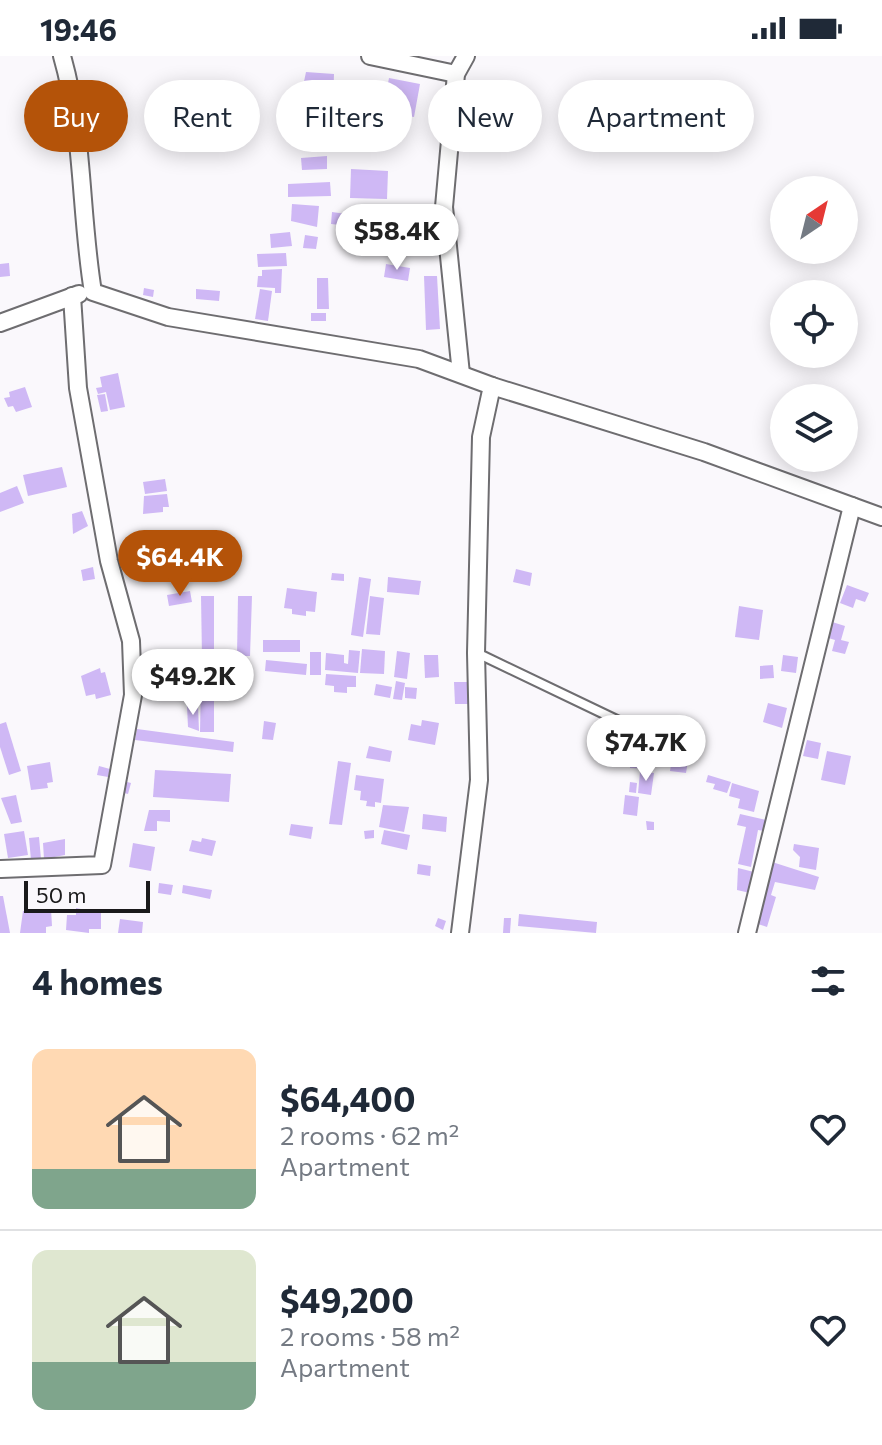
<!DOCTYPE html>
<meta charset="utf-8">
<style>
:root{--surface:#fff;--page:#f6f6f7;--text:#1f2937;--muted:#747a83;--line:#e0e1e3;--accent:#b45309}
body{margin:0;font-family:Commissioner,sans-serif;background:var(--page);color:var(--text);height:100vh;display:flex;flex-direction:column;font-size:30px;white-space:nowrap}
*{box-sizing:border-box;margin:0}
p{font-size:26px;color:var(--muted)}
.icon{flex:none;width:44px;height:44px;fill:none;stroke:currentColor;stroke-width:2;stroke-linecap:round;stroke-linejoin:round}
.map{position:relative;height:877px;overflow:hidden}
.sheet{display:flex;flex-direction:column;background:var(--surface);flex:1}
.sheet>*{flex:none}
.guide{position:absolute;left:24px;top:24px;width:834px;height:72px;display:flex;gap:16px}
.needle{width:52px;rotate:35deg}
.fabs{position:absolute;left:770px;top:120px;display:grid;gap:16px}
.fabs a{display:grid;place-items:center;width:88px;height:88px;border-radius:50%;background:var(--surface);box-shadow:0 4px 20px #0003;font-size:40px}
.scale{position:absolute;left:24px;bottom:20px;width:126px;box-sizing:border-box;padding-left:8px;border:4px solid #1a1a1b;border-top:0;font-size:22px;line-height:28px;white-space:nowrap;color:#1a1a1b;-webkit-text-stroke:6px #faf8fc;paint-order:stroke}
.price{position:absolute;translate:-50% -68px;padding:0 18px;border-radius:28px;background:#fff;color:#222;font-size:26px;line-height:52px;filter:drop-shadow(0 2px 4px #0008)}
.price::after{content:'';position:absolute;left:50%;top:48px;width:24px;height:18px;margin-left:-12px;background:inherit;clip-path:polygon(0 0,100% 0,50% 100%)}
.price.current{background:var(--accent);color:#fff}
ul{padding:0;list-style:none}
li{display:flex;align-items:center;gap:24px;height:200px;padding:0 32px}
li+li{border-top:2px solid var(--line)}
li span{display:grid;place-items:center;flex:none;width:224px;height:160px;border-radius:16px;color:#555}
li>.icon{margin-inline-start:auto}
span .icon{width:96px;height:96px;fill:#fffc;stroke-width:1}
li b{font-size:34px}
h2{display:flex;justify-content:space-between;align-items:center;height:96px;padding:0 32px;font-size:34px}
.chip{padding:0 28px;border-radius:36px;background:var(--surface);box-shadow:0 4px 20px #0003;font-size:28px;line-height:72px}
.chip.current{background:var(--accent);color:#fff}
.status{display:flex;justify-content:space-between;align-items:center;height:56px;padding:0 40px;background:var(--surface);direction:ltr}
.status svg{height:22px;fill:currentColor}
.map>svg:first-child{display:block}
.building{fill:#cfb8f5}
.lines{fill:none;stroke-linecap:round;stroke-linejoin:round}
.service-casing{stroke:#6e6d70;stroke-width:12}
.minor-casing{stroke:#6e6d70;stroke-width:20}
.service{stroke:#fff;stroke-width:8}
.minor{stroke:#fff;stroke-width:16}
</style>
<div class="status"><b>19:46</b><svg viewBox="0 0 49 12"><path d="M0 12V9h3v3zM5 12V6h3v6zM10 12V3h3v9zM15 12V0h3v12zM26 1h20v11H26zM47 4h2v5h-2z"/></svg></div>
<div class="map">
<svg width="882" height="877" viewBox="0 0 882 877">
<rect width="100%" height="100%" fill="#faf8fc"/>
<g class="building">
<polygon points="306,16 334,18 333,48 304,47 305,40 301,40"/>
<polygon points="389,22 420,28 414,61 390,57 394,39 386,38"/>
<polygon points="343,34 365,54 357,63 335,42"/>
<polygon points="362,34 373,38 370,47 359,43"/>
<polygon points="364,71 365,88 330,89 329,72"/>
<polygon points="327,100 327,113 302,114 301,102"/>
<polygon points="351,113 388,115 387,143 350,142"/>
<polygon points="330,126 331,140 288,141 288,128"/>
<polygon points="292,148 319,150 317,171 291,165"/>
<polygon points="398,152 409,154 407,167 418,168 417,180 406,179 405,190 385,187 387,175 395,176"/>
<polygon points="332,156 367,161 366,173 348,170 347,175 339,174 340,169 331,168"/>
<polygon points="290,176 292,190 271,192 270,178"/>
<polygon points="305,179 318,181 316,193 303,192"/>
<polygon points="286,197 287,210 258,211 257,198"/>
<polygon points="9,207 10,220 0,221 0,208"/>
<polygon points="386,208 410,212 408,225 384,221"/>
<polygon points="282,213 281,237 275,237 275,232 257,231 258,220 262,220 262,214"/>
<polygon points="424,220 437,220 440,273 426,274"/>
<polygon points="317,222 328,222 329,253 317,253"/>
<polygon points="144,232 154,234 153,241 143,239"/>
<polygon points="196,233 220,235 219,245 196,243"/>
<polygon points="260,233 272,235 268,265 255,263"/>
<rect x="311" y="257" width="15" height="8"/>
<polygon points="118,317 125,351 110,354 106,336 98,338 96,332 102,331 100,321"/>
<polygon points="25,331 32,351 16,356 13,350 8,351 4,342 10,341 9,336"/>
<polygon points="105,338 108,355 101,356 97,339"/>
<polygon points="62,411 67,431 28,440 23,419"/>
<polygon points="165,423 167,435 145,438 143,426"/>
<polygon points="17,430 24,447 0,456 0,437"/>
<polygon points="167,438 169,451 163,451 163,456 143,458 144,440"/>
<polygon points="82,455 88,470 73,478 72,458"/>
<polygon points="93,511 95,523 83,525 81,514"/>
<polygon points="516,513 532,517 530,530 513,526"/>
<polygon points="332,517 344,518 344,525 331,524"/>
<polygon points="359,521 371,523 363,581 351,579"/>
<polygon points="388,521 421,525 419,539 387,536"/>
<polygon points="847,529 869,537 865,546 856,543 853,552 840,547"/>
<polygon points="287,532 317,536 315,556 306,555 306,560 292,558 292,553 284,552"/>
<polygon points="190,535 192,546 169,550 167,539"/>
<polygon points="201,540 214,540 214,601 202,602"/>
<polygon points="238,540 252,540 250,600 237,600"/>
<polygon points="370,540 384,542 380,579 366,578"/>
<polygon points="739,550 763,554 759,584 735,581"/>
<polygon points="829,565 845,570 841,584 849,586 845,598 832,595 835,584 825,581"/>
<rect x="263" y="584" width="37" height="12"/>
<polygon points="362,593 385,595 384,618 360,617"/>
<polygon points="349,594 360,595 358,617 325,614 326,597 344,599 344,607 348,608"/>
<polygon points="397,595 410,597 407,623 394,621"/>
<rect x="310" y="596" width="11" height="23"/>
<polygon points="424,599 438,599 439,621 425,622"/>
<polygon points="783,599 798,601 796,617 781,615"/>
<polygon points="266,604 307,608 306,619 265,615"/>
<polygon points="773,609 774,622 760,623 760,610"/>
<polygon points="100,612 101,617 105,616 111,639 96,643 95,638 86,640 81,620"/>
<polygon points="326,618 356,620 356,631 347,631 347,637 334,636 334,630 325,629"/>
<polygon points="396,625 405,627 402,644 393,643"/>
<polygon points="201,626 214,626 214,676 200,676"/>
<polygon points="454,626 468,626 469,648 455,648"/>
<polygon points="376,628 392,631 390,642 374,639"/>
<polygon points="405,631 417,632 416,643 405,642"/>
<polygon points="768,647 787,652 782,672 763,666"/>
<polygon points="187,650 198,650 199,675 188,671"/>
<polygon points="422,664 439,667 435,689 408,684 411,668 421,670"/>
<polygon points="264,665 276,667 273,684 262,683"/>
<polygon points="6,666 21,715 9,719 0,691 0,668"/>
<polygon points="677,672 693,675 686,717 670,715"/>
<polygon points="137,673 234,686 233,696 135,684"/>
<polygon points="629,673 653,675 651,713 630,712"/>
<polygon points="807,684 821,687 818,703 803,700"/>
<polygon points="369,690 392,695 390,706 366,702"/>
<polygon points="827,695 851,700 845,729 821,724"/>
<polygon points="338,705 351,707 342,769 329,768"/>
<polygon points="50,706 53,726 47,727 48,732 31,734 27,710"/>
<polygon points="99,710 110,713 108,721 97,719"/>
<polygon points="155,714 231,718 229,746 153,741"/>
<polygon points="640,716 654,717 651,739 638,737"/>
<polygon points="356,719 384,723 381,747 375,746 375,751 366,750 367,745 360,744 361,735 354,734"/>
<polygon points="708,719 731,726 727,737 713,733 715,728 706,726"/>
<polygon points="123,725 131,727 128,738 120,736"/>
<polygon points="630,726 637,727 636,737 629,736"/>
<polygon points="732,727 759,735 754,756 738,752 740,743 729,740"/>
<polygon points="16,739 22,766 11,768 1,742"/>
<polygon points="625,739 639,741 637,760 623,758"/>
<polygon points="383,749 409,751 404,776 379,771"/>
<polygon points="149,754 170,754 170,766 157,765 157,775 144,775"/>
<polygon points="423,758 447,761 446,776 422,773"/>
<polygon points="740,758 766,764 764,775 758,774 751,811 738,808 746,771 737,769"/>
<polygon points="646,765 654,766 654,774 647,774"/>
<polygon points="291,768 313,771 311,783 289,779"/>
<polygon points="374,774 374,782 365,783 364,775"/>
<polygon points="384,774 410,779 407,794 381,788"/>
<polygon points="24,775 28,799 8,802 4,778"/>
<polygon points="39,781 41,803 31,804 29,782"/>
<polygon points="202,782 216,785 212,800 189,795 192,784 201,786"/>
<polygon points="65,783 65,799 44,803 43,787"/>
<polygon points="133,787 155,791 151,815 129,811"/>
<polygon points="794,788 819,792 816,814 799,811 800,801 793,794"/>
<polygon points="769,805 819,821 815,834 775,826 771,839 776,841 767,871 752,866"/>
<polygon points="418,808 431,810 430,820 417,818"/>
<polygon points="738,812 754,816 750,837 737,834"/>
<polygon points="159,827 173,829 171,839 158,837"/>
<polygon points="183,829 212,834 210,843 182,837"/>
<polygon points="0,840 3,840 10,877 0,877"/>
<polygon points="76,852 101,857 101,873 89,873 89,877 66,874 67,859 76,859"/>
<polygon points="51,853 52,870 46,871 46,877 20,877 23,855"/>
<polygon points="519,858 597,866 596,877 518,870"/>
<polygon points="438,862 446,865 443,874 435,870"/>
<polygon points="504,862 511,862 510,877 503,877"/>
<polygon points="120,863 143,866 142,877 118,877"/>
</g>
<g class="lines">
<g class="service-casing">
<polyline id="service" points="477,597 621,666"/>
</g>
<g class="minor-casing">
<g id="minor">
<path d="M62,0C84,76 80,158 93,236L168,261L419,303L492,330L481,381L476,597L479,724L460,877"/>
<polyline points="370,0 456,18"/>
<polyline points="0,267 79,238"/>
<polyline points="461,318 444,151 456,18 466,0"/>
<polyline points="492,330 704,396 882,461"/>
<polyline points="1,813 102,809 133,639 131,585 109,505 78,332 72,240"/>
<polyline points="747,877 852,450"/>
</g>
</g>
<use href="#service" class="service"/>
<use href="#minor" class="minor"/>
</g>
</svg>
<div class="fabs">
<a><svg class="needle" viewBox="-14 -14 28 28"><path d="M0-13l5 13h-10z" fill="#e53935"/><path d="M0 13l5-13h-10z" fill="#747a83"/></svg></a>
<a><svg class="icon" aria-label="locate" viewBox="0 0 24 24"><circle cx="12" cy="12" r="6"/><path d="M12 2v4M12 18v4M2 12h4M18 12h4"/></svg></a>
<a><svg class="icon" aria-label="layers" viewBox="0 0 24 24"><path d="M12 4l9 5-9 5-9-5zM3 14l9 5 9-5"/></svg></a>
</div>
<div class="scale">50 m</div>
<b class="price" style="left:397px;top:216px">$58.4K</b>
<b class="price current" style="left:180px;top:542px">$64.4K</b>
<b class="price" style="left:193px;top:661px">$49.2K</b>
<b class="price" style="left:646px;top:727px">$74.7K</b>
<div class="guide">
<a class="chip current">Buy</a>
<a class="chip">Rent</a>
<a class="chip">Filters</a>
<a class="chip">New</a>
<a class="chip">Apartment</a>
</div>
</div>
<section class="sheet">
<h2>4 homes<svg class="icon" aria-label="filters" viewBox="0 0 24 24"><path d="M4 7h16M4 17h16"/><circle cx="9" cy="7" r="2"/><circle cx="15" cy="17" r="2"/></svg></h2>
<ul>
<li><span style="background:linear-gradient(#ffd9b3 75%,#7fa58c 0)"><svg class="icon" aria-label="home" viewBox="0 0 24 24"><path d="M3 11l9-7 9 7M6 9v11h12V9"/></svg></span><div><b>$64,400</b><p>2 rooms · 62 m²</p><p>Apartment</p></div><svg class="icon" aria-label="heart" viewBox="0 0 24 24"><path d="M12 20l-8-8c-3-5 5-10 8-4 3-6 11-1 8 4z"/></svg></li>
<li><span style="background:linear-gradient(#dfe7d0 70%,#7fa58c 0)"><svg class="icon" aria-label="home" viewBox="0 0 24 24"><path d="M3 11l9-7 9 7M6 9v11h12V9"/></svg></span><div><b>$49,200</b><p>2 rooms · 58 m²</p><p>Apartment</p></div><svg class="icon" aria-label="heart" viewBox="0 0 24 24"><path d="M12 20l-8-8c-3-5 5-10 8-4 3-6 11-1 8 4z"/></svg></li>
</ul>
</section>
